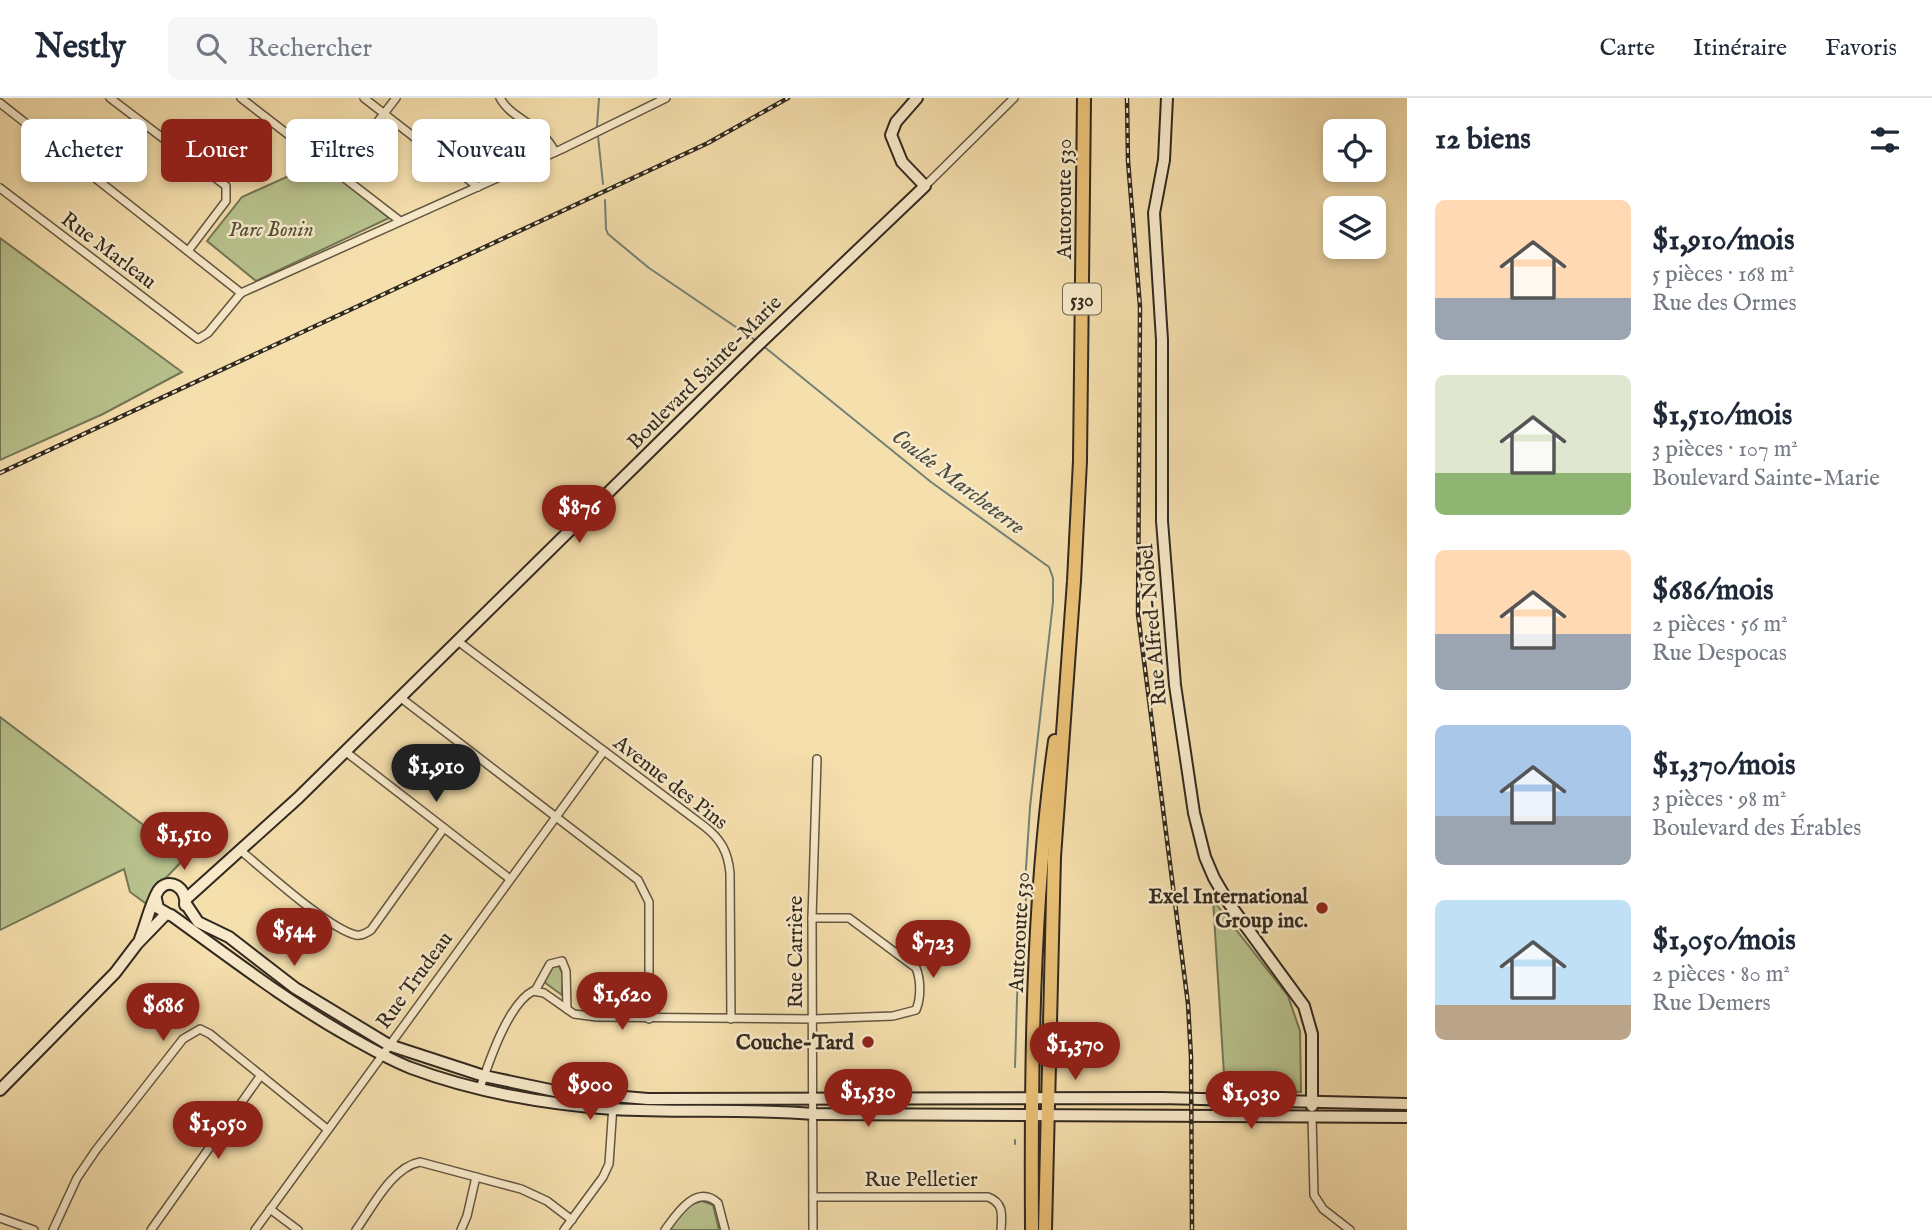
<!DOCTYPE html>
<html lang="fr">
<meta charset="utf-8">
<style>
:root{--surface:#fff;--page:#f6f6f7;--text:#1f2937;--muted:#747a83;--line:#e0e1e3;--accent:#8f2418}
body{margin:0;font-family:"IM FELL English",serif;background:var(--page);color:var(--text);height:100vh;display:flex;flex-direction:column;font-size:26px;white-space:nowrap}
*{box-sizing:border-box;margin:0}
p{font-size:23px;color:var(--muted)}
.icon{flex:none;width:38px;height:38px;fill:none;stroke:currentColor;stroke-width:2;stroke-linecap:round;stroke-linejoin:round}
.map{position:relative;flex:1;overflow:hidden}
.panel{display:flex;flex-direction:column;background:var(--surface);width:525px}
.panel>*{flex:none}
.hud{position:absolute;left:21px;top:21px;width:665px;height:63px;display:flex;gap:14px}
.fabs{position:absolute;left:1323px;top:21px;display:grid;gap:14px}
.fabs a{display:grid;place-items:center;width:63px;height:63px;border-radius:10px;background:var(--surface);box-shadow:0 4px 10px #0003;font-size:35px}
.price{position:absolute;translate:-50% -60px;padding:0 16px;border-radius:24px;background:var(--accent);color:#fff;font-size:23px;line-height:46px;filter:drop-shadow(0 2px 4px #0008)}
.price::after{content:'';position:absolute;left:50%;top:42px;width:21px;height:16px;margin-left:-10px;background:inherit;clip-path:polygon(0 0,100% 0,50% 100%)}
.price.current{background:#222;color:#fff}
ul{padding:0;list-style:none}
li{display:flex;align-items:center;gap:21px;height:175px;padding:0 28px}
li span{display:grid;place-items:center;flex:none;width:196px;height:140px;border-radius:10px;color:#555}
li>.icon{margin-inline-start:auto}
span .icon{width:84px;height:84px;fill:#fffc;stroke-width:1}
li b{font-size:30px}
h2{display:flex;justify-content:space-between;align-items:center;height:84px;padding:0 28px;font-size:30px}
.pill{padding:0 24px;border-radius:10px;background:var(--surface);box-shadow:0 4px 10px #0003;font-size:24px;line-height:63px}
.pill.current{background:var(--accent);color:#fff}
header{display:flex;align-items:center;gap:42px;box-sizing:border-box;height:98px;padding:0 35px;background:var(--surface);border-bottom:2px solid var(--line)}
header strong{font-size:33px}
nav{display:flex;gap:38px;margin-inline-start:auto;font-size:24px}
.search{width:490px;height:63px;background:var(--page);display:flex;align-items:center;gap:18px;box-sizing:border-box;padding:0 24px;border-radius:10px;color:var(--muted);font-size:26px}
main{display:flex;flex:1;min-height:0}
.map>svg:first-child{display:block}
.green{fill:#b8c28d;stroke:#747656;stroke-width:2}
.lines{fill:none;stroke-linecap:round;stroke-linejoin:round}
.stream{stroke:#728177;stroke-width:2}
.street-casing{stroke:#625642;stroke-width:10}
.secondary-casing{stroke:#31291f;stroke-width:14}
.highway-casing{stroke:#31291f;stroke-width:16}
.street{stroke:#f8eaca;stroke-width:7}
.secondary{stroke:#f8eaca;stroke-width:10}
.highway{stroke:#eac076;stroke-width:12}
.rail-casing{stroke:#31291f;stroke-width:4.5}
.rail{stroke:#f8eaca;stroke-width:2;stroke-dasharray:5;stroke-linecap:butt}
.poi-dot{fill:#8f2418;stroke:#f8eaca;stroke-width:2.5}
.labels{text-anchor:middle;stroke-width:5;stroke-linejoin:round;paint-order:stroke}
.shield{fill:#f8eaca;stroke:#6d6352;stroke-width:2}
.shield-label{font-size:19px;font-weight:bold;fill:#31291f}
.street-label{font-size:21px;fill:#31291f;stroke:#f8eaca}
.park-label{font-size:21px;font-style:italic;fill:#534f3a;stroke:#f8eaca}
.poi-label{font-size:21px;font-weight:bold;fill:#31291f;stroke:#f8eaca;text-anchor:end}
.water-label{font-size:23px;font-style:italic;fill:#4c4e44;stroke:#f8eaca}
</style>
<header>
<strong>Nestly</strong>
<div class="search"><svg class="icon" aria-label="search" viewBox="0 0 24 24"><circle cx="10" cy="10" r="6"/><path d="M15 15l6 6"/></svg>Rechercher</div>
<nav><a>Carte</a><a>Itinéraire</a><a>Favoris</a></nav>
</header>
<main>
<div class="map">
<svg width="1407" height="1132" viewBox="0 0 1407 1132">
<rect width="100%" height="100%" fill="#f5dfad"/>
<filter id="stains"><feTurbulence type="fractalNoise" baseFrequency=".00286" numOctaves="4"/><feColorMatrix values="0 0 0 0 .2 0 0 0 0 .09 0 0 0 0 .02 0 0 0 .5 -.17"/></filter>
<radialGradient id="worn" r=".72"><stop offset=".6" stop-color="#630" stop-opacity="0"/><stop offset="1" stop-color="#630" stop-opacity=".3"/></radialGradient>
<g class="green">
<polygon points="320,64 389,120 256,183 207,143 242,99"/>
<polygon points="0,140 182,274 103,316 0,362"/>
<polygon points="0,619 186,759 158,788 148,807 130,794 124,771 0,832"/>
<polygon points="1213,802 1288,898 1300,933 1301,994 1225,992"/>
<polygon points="559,868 563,877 562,897 544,884 551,869"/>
<polygon points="702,1103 713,1107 719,1132 670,1132 686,1108"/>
</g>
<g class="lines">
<g class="stream">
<polyline points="597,29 599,0"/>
<polyline points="598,38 603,86"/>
<polyline points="605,102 606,131 608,136 649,170 755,242"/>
<polyline points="762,247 931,384 1049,469 1053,480 1053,504 1030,709 1025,785 1026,806"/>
<polyline points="1015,969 1019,834 1024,830"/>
<polyline points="1015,1042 1015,1046"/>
</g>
<g class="street-casing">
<g id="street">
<polyline points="110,0 226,88 226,103 188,153"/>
<polyline points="241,0 400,123"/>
<polyline points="364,0 478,89"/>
<path d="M500,0C513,23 541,25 555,54"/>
<polyline points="0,5 241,195"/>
<polyline points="338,75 396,0"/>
<polyline points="925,88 1014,0"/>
<polyline points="0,90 198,241 208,235 241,195 562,51 666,0"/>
<path d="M459,544L704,728C721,741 728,754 730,775L731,921"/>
<polyline points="401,600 638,782 649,804 649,921"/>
<polyline points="346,654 510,781"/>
<path d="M240,752C263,771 330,832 356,837C362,838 366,835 371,832L444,730"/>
<polyline points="535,893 550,866 562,863 566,873 567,911"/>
<path d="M480,990C489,964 508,906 533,893L544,895L574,916L597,919L813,921L893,918L916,912C921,900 921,882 916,870L849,820H812"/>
<polyline points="1312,1018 1314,1097 1323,1111 1350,1132"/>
<path d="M813,1099H988C1004,1105 1002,1117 1001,1132"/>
<polyline points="270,1111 298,1132"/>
<polyline points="0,1120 34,1132"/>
<polyline points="53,1132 77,1080 96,1052 183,941 200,931 210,936 327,1031"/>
<polyline points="151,1132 261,977"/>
<polyline points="255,1132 604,653"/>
<path d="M356,1132C372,1110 392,1069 420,1064L521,1091L547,1103L572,1122"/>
<polyline points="461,1132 467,1118 476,1079"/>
<polyline points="564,1132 603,1079 609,1066 613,1007"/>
<path d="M665,1132C676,1117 696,1085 718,1105L725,1132"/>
<polyline points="813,1132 812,820 817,661"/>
</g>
</g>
<g class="secondary-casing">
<g id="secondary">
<polyline points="1167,0 1164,62 1154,115 1162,242 1162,423 1175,587 1194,715 1205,759 1214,780 1228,804 1304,908 1312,936 1312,1008"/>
<polyline points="156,801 158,810 170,817"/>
<polyline points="186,801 298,700 754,251 925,88 902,64 891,37 896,24 917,0"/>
<polyline points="186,806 198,824 229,839 295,890 389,947 484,978 555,993 648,1001 1161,1000 1407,1006"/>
<path d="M171,817C231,860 286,903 350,939C370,950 390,962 411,970C475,994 545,1006 613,1011C680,1015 747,1010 814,1016L1407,1019"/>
<path d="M140,841C146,826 150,807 158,793C169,777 188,791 185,807"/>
<polyline points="0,992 115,875 137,846 166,816"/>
</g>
</g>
<g class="highway-casing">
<g id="highway">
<path d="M1032,1132C1031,969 1032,805 1055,643"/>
<polyline points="1045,1132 1054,759 1074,483 1080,363 1084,0"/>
</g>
</g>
<use href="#street" class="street"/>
<use href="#secondary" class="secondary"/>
<use href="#highway" class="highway"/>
<g class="rail-casing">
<g id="rail">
<polyline points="1127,0 1128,63 1140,209 1138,516 1188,906 1191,959 1192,1132"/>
<polyline points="0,375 708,45 788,0"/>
</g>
</g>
<use href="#rail" class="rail"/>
</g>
<g class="poi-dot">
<circle cx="1322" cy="810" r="7"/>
<circle cx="868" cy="944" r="7"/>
</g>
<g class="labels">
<rect class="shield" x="1063" y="185.5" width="38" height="31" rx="5"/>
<g class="shield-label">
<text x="1082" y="208">530</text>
</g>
<g class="street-label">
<text transform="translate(1064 101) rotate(-90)" y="7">Autoroute 530</text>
<text transform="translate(109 152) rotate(37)" y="7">Rue Marleau</text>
<text transform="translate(704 274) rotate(-45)" y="7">Boulevard Sainte-Marie</text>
<text transform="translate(1152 527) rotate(-95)" y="7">Rue Alfred-Nobel</text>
<text transform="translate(671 684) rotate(38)" y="7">Avenue des Pins</text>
<text transform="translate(1019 834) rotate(-87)" y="7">Autoroute 530</text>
<text transform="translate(795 854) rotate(-90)" y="7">Rue Carrière</text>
<text transform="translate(414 882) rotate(-54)" y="7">Rue Trudeau</text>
<text x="921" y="1088">Rue Pelletier</text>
</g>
<g class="park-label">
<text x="271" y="138">Parc Bonin</text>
</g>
<g class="poi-label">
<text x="1308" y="805">Exel International<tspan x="1308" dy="24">Group inc.</tspan></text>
<text x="854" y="951">Couche-Tard</text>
</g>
<g class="water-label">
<text transform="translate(959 383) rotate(37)" y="8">Coulée Marcheterre</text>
</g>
</g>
<rect width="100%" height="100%" filter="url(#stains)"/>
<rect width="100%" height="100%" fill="url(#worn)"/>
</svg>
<div class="fabs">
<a><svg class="icon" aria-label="locate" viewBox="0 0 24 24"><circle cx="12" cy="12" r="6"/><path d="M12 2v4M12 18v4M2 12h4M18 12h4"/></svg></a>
<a><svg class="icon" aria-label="layers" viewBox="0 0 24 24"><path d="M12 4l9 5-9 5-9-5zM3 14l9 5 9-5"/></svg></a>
</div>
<b class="price" style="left:579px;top:447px">$876</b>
<b class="price current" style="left:436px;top:706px">$1,910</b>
<b class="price" style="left:184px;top:774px">$1,510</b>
<b class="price" style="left:294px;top:870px">$544</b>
<b class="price" style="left:933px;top:882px">$723</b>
<b class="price" style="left:622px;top:934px">$1,620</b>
<b class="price" style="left:163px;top:945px">$686</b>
<b class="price" style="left:1075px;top:984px">$1,370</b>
<b class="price" style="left:590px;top:1024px">$900</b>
<b class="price" style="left:868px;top:1031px">$1,530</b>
<b class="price" style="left:1251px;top:1033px">$1,030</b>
<b class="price" style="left:218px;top:1063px">$1,050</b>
<div class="hud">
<a class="pill">Acheter</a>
<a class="pill current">Louer</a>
<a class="pill">Filtres</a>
<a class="pill">Nouveau</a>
</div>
</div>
<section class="panel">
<h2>12 biens<svg class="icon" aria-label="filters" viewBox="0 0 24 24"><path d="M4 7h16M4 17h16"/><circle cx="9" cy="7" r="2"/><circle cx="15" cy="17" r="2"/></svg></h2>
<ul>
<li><span style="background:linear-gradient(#ffd9b3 70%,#9aa5b1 0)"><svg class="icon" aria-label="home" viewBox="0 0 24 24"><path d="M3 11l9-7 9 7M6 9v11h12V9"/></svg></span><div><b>$1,910/mois</b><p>5 pièces · 168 m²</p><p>Rue des Ormes</p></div></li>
<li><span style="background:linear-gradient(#dfe7d0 70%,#8fb573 0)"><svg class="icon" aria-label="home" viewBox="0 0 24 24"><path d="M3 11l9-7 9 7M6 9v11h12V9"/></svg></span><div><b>$1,510/mois</b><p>3 pièces · 107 m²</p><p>Boulevard Sainte-Marie</p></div></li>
<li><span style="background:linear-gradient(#ffd9b3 60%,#9aa5b1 0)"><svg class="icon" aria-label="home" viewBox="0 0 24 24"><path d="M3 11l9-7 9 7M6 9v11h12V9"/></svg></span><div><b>$686/mois</b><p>2 pièces · 56 m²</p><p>Rue Despocas</p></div></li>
<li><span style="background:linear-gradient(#a9c7e8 65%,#9aa5b1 0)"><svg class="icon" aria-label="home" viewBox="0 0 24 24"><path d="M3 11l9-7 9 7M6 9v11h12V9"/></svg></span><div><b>$1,370/mois</b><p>3 pièces · 98 m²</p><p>Boulevard des Érables</p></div></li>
<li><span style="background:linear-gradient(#bfe0f5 75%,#b9a48a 0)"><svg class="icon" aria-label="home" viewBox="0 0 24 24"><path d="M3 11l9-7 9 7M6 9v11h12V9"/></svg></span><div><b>$1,050/mois</b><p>2 pièces · 80 m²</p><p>Rue Demers</p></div></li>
</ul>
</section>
</main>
